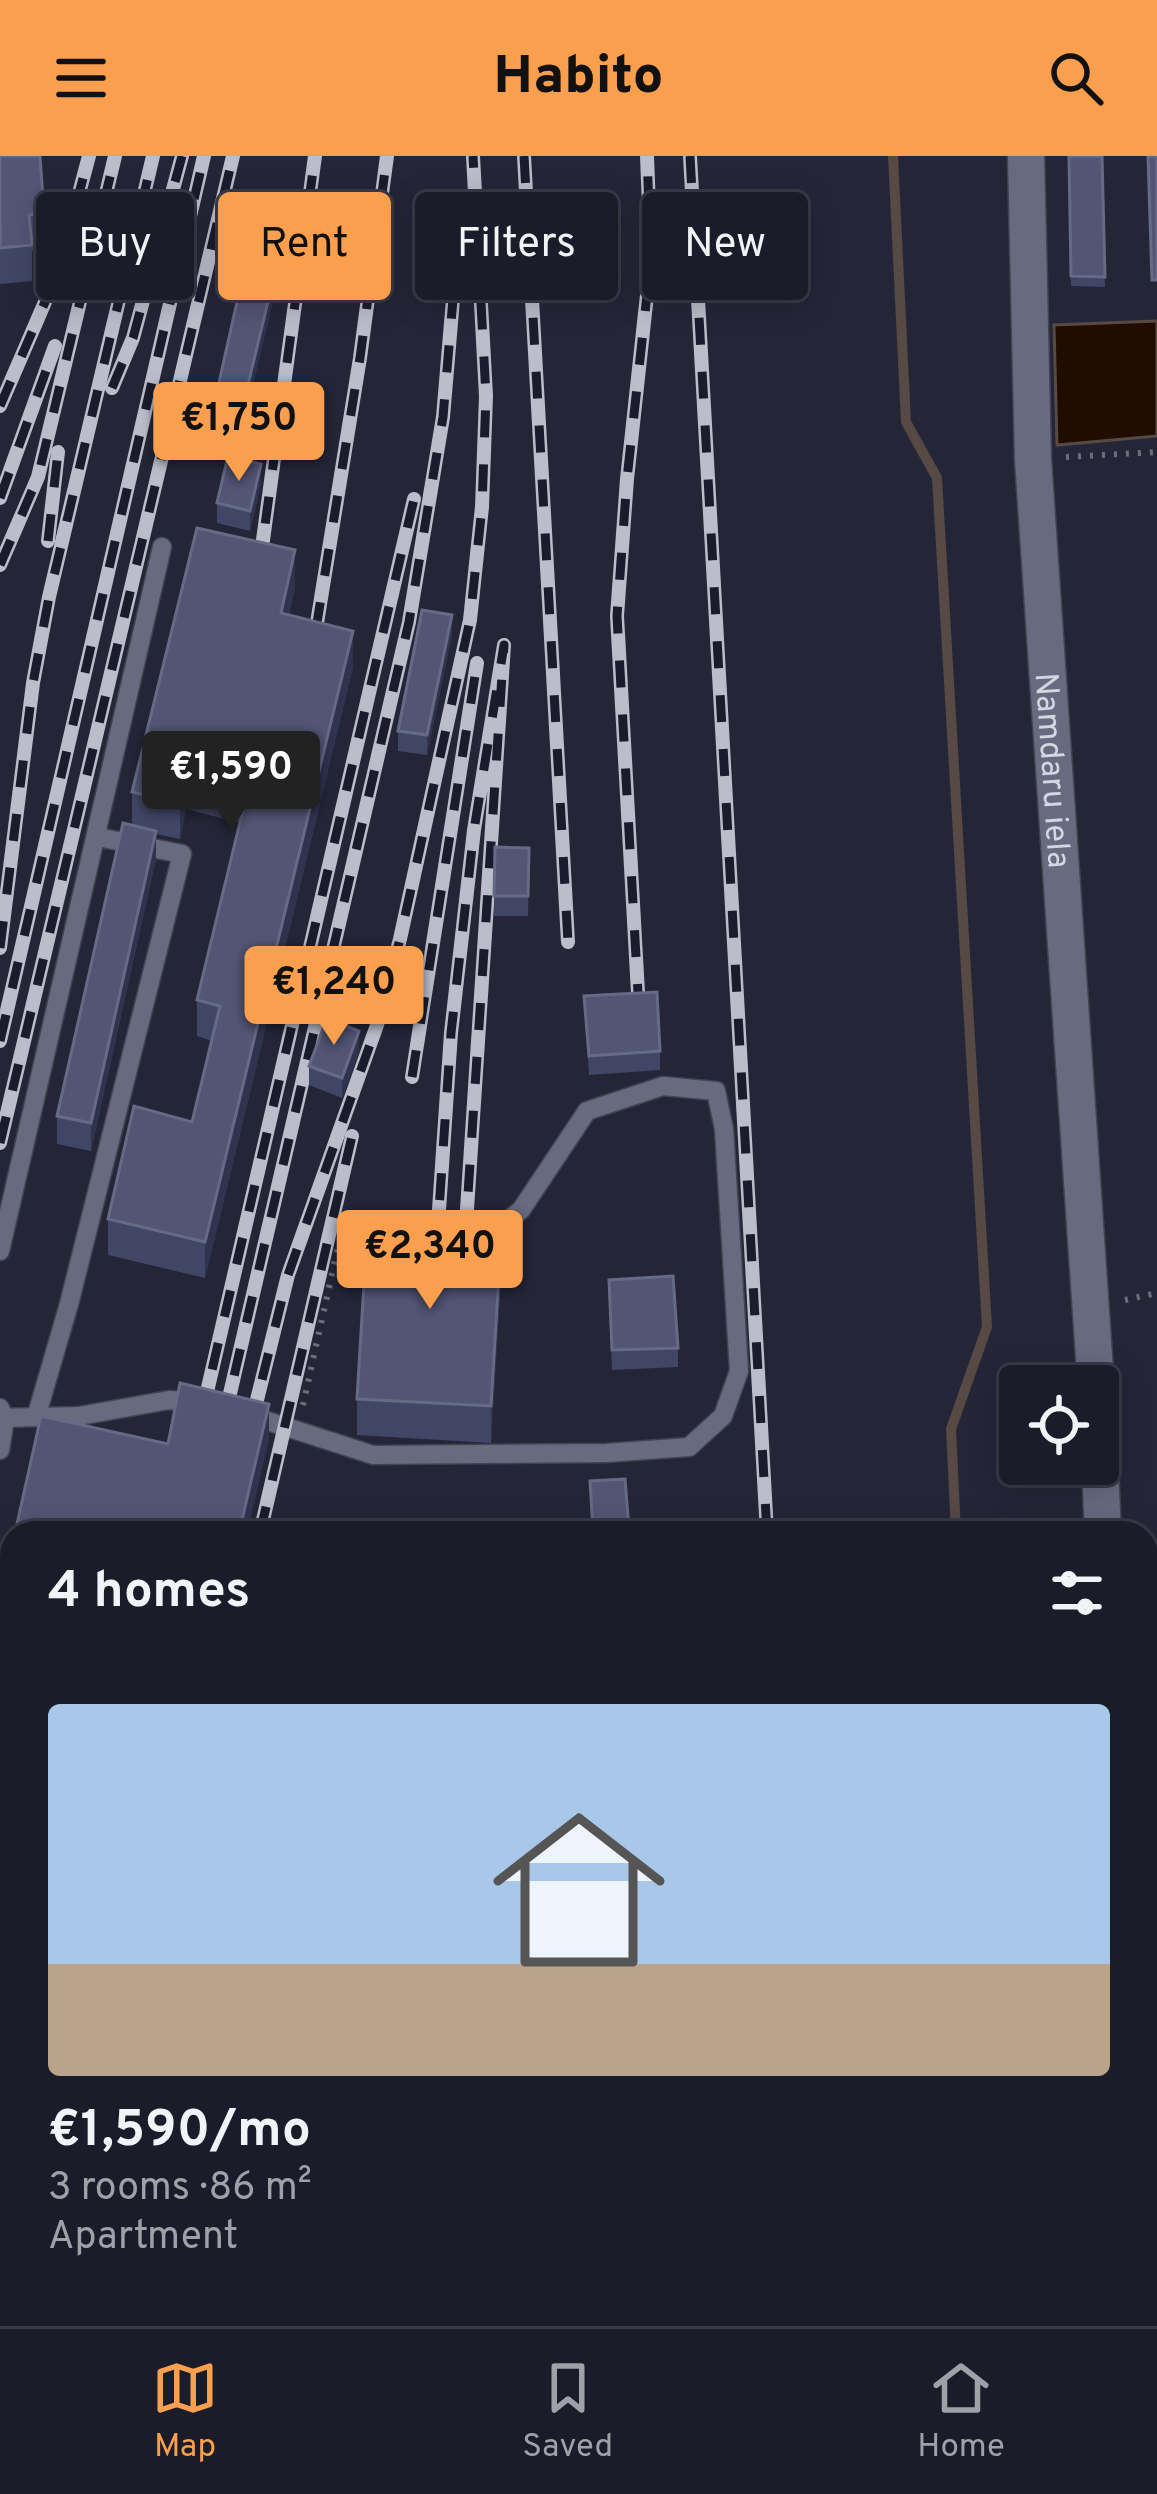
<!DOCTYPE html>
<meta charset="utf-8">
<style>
:root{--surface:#1b1c2a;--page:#242532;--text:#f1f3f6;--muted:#a0a1a8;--line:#393a47;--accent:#f99f4d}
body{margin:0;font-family:Overpass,sans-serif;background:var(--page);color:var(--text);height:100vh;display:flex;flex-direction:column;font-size:45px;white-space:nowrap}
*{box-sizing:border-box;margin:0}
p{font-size:39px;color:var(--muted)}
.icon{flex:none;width:66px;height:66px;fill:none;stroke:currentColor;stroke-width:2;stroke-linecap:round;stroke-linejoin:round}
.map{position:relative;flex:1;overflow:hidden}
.side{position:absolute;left:0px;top:1365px;width:1158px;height:807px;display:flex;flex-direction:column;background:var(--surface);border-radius:36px 36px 0 0;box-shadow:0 6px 30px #0003,0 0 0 3px var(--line)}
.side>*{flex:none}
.banner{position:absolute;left:36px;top:36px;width:1086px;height:108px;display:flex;gap:24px}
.fabs{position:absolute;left:999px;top:1209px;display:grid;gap:24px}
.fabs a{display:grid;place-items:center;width:120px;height:120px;border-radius:12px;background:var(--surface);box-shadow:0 6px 30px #0003,0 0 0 3px var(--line);font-size:60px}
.price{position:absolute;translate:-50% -102px;padding:0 27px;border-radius:12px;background:var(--accent);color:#111;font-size:39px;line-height:78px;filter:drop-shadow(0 3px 6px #0008)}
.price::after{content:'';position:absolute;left:50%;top:72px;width:36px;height:27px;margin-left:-18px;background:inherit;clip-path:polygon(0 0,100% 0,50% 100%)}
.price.on{background:#222;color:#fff}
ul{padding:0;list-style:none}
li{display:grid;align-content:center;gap:24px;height:636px;padding:0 48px}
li+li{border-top:3px solid var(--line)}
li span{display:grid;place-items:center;height:372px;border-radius:12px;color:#555}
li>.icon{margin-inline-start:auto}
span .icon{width:216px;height:216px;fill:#fffc;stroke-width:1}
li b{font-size:51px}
h2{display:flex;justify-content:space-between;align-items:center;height:144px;padding:0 48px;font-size:51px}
.pill{padding:0 42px;border-radius:12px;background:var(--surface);box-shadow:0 6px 30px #0003,0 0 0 3px var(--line);font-size:42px;line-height:108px}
.pill.on{background:var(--accent);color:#111}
header{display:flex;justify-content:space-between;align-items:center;height:156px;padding:0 48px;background:var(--accent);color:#111;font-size:54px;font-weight:800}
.tabs{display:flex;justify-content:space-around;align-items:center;height:168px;border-top:3px solid var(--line);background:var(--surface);font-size:33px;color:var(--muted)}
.tabs a{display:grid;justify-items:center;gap:6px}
.tabs .on{color:var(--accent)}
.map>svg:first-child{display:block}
.water{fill:#210c00;stroke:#574944;stroke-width:3}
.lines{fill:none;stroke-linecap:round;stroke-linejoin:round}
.stream{stroke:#574944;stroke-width:10}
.lane-casing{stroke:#414352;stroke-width:21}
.street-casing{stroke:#414352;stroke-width:39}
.path{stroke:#6c6e7d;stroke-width:6;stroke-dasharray:3 9;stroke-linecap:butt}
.lane{stroke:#686b80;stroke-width:18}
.street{stroke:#686b80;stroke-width:36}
.rail-casing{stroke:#bbbdca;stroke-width:14}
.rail{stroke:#1a1c2e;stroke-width:9;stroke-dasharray:27;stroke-linecap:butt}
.wall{fill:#424666}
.shaded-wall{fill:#2f334e}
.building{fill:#525574;stroke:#666a85;stroke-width:3}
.labels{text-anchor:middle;stroke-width:12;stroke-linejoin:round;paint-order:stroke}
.street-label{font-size:33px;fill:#d4d6e2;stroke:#1a1c2e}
</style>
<header><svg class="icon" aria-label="menu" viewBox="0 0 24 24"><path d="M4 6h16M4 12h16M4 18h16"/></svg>Habito<svg class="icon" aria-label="search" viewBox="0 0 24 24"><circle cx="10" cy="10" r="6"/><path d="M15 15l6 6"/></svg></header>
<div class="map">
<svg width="1157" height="2170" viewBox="0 0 1157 2170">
<rect width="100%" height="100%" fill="#242638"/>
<g class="water">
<polygon points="1157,165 1157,280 1057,289 1054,169"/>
<polygon points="1157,1445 1157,1611 1146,1607 1146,1447"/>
</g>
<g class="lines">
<g class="stream">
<polyline points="893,0 906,266 937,322 987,1171 951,1273 956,1377"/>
<polyline points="999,2160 1000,2170"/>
</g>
<g class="lane-casing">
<g id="lane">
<polyline points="0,1095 162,391"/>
<polyline points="0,1252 5,1263 0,1294"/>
<polyline points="37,1258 69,1148 182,698 98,681"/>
<polyline points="246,1258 373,1299 606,1297 689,1291 723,1260 739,1215 724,973 716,935 663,930 587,955 521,1054 495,1075"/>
<polyline points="0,1262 79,1260 169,1244 196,1246"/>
<polyline points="66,2170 69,2160"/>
</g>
</g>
<g class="street-casing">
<g id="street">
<path id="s1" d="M1026,0L1033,303L1096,1230"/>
<polyline points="1098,1269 1103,1377"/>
<polyline points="1146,1663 1157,1669"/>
</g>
</g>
<g class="path">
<polyline points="1066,301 1157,296"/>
<polyline points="1125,1144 1157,1137"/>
<polyline points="303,1249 340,1082 372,1083"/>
<polyline points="1037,2160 1037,2170"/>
</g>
<use href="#lane" class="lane"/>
<use href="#street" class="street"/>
<g class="rail-casing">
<g id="rail">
<polyline points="524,0 568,786"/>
<polyline points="690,0 767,1377"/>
<polyline points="112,232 133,182 182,0"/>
<polyline points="0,250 58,116 89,0"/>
<polyline points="0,342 55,190"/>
<polyline points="48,385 58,296"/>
<polyline points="0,409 38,321 115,0"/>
<polyline points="258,421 315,0"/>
<polyline points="316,473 360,202 387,0"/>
<polyline points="0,792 33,527 49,441 153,0"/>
<polyline points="639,855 617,460 627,323 651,102 647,0"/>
<polyline points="0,885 204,0"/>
<polyline points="412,921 477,507"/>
<polyline points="0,987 233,0"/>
<polyline points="436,1098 451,877 474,674 504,489 464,1099"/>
<polyline points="200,1266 414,343"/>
<polyline points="222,1272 409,466 443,261 461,49"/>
<polyline points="249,1276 288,1119 377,869 400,783 470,464 482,351 486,240 473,0"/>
<polyline points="260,1377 352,980"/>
<polyline points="0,2119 12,2068"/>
<polyline points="284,2160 284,2170"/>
<polyline points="812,2160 812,2170"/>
<polyline points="0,2161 12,2124"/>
</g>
</g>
<use href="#rail" class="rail"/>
</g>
<g class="wall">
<polygon points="0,0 44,57 44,94 32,95 32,125 0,128"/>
<polygon points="1069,0 1102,0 1105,131 1071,130"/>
<polygon points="273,145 237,293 210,287 210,267"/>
<polygon points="261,327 250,375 217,367 217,347"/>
<polygon points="295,430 289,459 353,511 205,1122 108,1099 108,1063 192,966 212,885 197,880 197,844 240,667 186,653 180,683 156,678 156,703 91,995 57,988 57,960 132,669 132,636"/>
<polygon points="452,478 427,599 398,595 398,575"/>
<polygon points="495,691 529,692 528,760 494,760"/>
<polygon points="584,840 660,895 660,914 589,919"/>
<polygon points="359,895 342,942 309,929 309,910"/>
<polygon points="502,1104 491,1287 357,1279 357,1243"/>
<polygon points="609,1144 678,1192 678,1211 612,1214"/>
<polygon points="625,1323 629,1377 592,1377 590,1325"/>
<polygon points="12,1390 12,1525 0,1521 0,1443"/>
<polygon points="12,1692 12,1907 0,1904 0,1746"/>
<polygon points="110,2160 163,2160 161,2170"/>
<polygon points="309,2160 757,2160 757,2170 310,2170"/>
</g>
<g class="shaded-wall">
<polygon points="273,125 273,145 237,293 237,274"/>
<polygon points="261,308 261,327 250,375 250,355"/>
<polygon points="295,394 295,430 281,493 281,457"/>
<polygon points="452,459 452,478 427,599 427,579"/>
<polygon points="353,475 353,511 205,1122 205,1086"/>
<polygon points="186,617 186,653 180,683 180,647"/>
<polygon points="156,675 156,703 91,995 91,967"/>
<polygon points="359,875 359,895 342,942 342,922"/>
<polygon points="502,1068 502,1104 491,1287 491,1250"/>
<polygon points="269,1248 269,1284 247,1377 239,1377"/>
<polygon points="8,1915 8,1934 0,1966 0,1946"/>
</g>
<g class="building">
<polygon points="0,0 40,0 44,57 29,59 32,89 0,92"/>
<polygon points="1069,0 1102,0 1105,121 1071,120"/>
<polygon points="1148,0 1157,0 1157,124 1152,124"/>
<polygon points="243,119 273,125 237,274 210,267"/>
<polygon points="228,300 261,308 250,355 217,347"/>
<polygon points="197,372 295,394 281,457 353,475 205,1086 108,1063 134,950 192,966 220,850 197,844 248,633 186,617 180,647 132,636"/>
<polygon points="422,454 452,459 427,579 398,575"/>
<polygon points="123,667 156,675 91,967 57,960"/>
<polygon points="495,691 529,692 528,740 494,740"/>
<polygon points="657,836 660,895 589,900 584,840"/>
<polygon points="327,862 359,875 342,922 309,910"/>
<polygon points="368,1061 502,1068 491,1250 357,1243"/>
<polygon points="673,1120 678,1192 612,1194 609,1124"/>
<polygon points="180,1227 269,1248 239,1377 15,1377 41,1260 168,1288"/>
<polygon points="625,1323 629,1373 593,1373 590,1325"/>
<polygon points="12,1390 12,1488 0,1485 0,1443"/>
<polygon points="12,1692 12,1870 0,1868 0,1746"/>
<polygon points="0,1913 8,1915 0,1946"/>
<polygon points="311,2160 620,2160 620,2170 312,2170"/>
</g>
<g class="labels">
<g class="street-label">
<text dy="12" stroke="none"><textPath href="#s1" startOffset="615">Namdaru iela</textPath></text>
</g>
</g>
</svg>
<div class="fabs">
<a><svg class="icon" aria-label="locate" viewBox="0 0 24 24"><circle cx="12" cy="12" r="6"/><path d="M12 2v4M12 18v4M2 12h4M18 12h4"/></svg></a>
</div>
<b class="price" style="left:239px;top:328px">€1,750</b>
<b class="price on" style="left:231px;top:677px">€1,590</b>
<b class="price" style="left:334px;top:892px">€1,240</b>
<b class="price" style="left:430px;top:1156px">€2,340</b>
<div class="banner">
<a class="pill">Buy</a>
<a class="pill on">Rent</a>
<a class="pill">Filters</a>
<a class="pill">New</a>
</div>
<section class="side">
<h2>4 homes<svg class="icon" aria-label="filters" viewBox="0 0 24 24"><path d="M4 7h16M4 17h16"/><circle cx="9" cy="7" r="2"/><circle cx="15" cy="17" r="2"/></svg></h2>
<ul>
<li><span style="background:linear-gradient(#a9c7e8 70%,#b9a48a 0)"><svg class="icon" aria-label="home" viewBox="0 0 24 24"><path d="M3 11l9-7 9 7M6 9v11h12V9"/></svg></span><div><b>€1,590/mo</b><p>3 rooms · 86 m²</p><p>Apartment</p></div></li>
</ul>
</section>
</div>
<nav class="tabs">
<a class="on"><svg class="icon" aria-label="map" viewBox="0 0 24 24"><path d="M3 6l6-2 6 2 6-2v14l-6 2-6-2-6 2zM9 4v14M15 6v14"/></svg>Map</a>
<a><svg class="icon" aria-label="saved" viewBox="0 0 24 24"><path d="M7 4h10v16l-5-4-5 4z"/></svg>Saved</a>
<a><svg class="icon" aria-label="home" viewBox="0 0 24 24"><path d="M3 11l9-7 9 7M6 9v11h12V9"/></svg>Home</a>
</nav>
